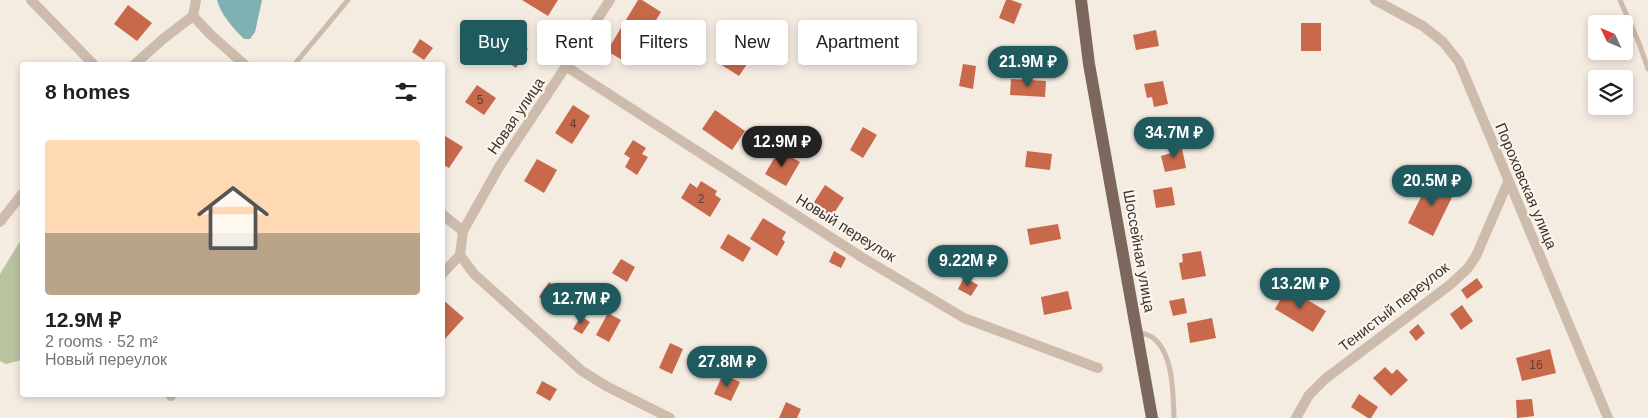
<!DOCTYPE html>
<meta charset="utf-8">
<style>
:root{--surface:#fff;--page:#f6f6f6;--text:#202124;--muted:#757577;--line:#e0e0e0;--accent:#1f5a5e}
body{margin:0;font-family:Helvetica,sans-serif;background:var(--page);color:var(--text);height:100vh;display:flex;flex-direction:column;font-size:19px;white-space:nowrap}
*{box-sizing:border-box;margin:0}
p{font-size:16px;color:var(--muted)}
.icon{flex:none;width:28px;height:28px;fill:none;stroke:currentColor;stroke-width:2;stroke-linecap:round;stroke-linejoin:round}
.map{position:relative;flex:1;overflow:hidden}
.details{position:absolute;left:20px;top:62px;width:425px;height:335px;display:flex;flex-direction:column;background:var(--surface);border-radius:5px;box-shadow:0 2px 8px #0003}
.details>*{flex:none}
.banner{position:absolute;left:460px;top:20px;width:475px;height:45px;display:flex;gap:10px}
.needle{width:32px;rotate:314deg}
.fabs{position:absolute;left:1588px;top:15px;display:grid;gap:10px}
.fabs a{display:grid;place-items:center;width:45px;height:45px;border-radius:5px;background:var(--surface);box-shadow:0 2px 8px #0003;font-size:25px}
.price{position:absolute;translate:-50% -42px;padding:0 11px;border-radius:18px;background:var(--accent);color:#fff;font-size:16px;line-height:32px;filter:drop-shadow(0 1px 2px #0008)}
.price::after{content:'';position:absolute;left:50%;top:30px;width:15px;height:11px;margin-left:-8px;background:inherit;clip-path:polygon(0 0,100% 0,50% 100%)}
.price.active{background:#222;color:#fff}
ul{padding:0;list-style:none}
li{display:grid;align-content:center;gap:10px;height:265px;padding:0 25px}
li+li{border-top:1px solid var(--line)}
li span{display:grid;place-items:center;height:155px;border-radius:5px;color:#555}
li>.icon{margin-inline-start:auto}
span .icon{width:90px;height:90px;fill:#fffc;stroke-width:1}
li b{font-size:21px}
h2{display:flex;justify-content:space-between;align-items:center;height:60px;padding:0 25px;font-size:21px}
.tag{padding:0 18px;border-radius:5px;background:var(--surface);box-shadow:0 2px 8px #0003;font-size:18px;line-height:45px}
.tag.active{background:var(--accent);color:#fff}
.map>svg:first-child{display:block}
.green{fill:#b8c4a0}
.water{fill:#7fb0b2}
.building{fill:#c8694b}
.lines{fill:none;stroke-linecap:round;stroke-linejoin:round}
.service{stroke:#cdbbac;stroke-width:5}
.minor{stroke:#cdbbac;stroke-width:10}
.primary{stroke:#7d675c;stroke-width:12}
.labels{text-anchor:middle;stroke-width:4.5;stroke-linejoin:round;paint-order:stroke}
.number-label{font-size:12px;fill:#5e3e33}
.street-label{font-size:15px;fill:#3b302b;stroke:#fbf5ee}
</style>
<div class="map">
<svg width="1648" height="418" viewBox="0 0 1648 418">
<rect width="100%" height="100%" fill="#f4ebe1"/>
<polygon class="green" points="22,238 22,360 6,364 0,361 0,274"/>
<path class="water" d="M217,0H262L255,32L250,39H244C233,28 221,15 217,0Z"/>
<g class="building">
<polygon points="522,0 558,0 548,16"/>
<polygon points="638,0 642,0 661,12 629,64 607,51"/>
<polygon points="1006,0 1011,0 1022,4 1014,24 999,18"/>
<polygon points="128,5 152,23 137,41 114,24"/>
<rect x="1301" y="23" width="20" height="28"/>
<polygon points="1156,30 1159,46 1136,50 1133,35"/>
<polygon points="742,31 752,38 742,53 751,58 739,76 720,64"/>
<polygon points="509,37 528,49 516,68 497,55"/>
<polygon points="420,39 433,48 424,60 412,52"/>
<polygon points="963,64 976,66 973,89 959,86"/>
<polygon points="1011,79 1046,81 1045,97 1010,95"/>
<polygon points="1163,81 1168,104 1154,107 1152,97 1147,98 1144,84"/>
<polygon points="477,85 496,98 484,115 465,102"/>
<polygon points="573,105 590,116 572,144 555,133"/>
<polygon points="715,110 745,131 732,150 702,129"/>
<polygon points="863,127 877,135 863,158 850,150"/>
<polygon points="442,134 463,147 449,168 442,164"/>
<polygon points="633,140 646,148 642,154 648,157 637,175 625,167 630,158 624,154"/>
<polygon points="1181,143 1186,168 1165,172 1161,156 1171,153 1170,145"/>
<polygon points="779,150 800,162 786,186 765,174"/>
<polygon points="1027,151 1052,154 1050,170 1025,167"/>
<polygon points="537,159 557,170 544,193 524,181"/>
<polygon points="1430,179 1455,191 1433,236 1408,223"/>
<polygon points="701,181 717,191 715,195 721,199 710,217 681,198 690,183 697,188"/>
<polygon points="825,185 844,198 830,219 811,207"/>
<polygon points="1172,187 1175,205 1156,208 1153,190"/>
<polygon points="763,218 786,232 782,239 785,242 777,256 750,239"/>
<polygon points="1058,224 1061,239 1030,245 1027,229"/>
<polygon points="728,234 751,248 743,262 720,248"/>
<polygon points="834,251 846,258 841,268 829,262"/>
<polygon points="1201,251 1206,276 1182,280 1179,263 1183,262 1182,254"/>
<polygon points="621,259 635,267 627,282 612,273"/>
<polygon points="964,277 978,285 971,296 958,289"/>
<polygon points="1477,278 1483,287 1467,299 1461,290"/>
<polygon points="549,282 562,291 552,306 539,297"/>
<polygon points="1287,288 1326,311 1313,332 1275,309"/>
<polygon points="1068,291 1072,309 1044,315 1041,297"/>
<polygon points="1184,298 1187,313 1173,316 1169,301"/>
<polygon points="442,299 464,318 442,342"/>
<polygon points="1462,305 1473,321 1461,330 1450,314"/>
<polygon points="608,313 621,320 609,342 596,335"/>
<polygon points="581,316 590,322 582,334 573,329"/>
<polygon points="1212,318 1216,338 1190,343 1187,323"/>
<polygon points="1418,324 1425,333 1416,341 1409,332"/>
<polygon points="670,343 683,349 672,374 659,368"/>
<polygon points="1550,349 1556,373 1522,381 1516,358"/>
<polygon points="1385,367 1392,374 1397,369 1408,380 1391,396 1373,378"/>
<polygon points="723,374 740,382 731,401 714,394"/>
<polygon points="542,381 557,389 550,401 536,393"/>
<polygon points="1359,394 1378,407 1371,418 1368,418 1351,407"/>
<polygon points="1532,399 1534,416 1517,418 1516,400"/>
<polygon points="786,402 801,409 797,418 779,418"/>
</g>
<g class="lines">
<g class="service">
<polyline points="1620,0 1639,43 1648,69"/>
<polyline points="294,65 348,0"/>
<path d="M1138,332C1142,333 1148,335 1152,337C1174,353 1173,394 1174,418"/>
</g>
<g class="minor">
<polyline points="31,0 94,65"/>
<polyline points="1375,0 1423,26 1443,42 1459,62 1608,418"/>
<polyline points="193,16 211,35 245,65"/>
<polyline points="193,16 196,0"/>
<polyline points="134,65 163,39 193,16"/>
<polyline points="567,67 863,258 964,318 1098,368"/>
<polyline points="442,214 463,231"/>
<polyline points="0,222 22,194"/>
<polyline points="460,255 463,231 499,167 610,0"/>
<polyline points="460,255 474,274 582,371 606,386 670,418"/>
<polyline points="442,274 460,255"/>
<polyline points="171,396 171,395"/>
<polyline points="1296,418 1309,395 1325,379 1451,284 1468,268 1476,256 1508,182"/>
</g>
<polyline class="primary" points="1081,0 1089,64 1152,418"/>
</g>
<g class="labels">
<g class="number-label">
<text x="480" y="104">5</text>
<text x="573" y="128">4</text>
<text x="701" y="203">2</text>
<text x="1536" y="369">16</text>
</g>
<g class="street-label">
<text transform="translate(516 116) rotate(-56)" y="5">Новая улица</text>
<text transform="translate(1526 186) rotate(67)" y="5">Пороховская улица</text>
<text transform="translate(846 228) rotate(32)" y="5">Новый переулок</text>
<text transform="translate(1139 251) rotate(80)" y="5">Шоссейная улица</text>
<text transform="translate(1394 307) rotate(-38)" y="5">Тенистый переулок</text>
</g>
</g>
</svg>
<div class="fabs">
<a><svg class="needle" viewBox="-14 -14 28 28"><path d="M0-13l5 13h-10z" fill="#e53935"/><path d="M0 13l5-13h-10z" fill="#757577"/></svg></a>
<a><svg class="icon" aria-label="layers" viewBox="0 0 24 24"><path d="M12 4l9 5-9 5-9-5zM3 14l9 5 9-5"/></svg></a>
</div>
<b class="price" style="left:1028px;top:88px">21.9M ₽</b>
<b class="price" style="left:1174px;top:159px">34.7M ₽</b>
<b class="price active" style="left:782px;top:168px">12.9M ₽</b>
<b class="price" style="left:1432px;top:207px">20.5M ₽</b>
<b class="price" style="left:968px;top:287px">9.22M ₽</b>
<b class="price" style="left:1300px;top:310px">13.2M ₽</b>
<b class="price" style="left:581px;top:325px">12.7M ₽</b>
<b class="price" style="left:727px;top:388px">27.8M ₽</b>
<div class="banner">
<a class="tag active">Buy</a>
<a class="tag">Rent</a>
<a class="tag">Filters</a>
<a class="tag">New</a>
<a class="tag">Apartment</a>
</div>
<section class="details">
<h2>8 homes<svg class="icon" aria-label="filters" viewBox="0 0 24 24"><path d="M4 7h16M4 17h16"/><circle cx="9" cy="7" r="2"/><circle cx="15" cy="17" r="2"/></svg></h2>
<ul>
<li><span style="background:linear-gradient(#ffd9b3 60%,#b9a48a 0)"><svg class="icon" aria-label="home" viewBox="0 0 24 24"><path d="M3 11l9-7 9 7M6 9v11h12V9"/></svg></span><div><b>12.9M ₽</b><p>2 rooms · 52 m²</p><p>Новый переулок</p></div></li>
</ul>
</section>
</div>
